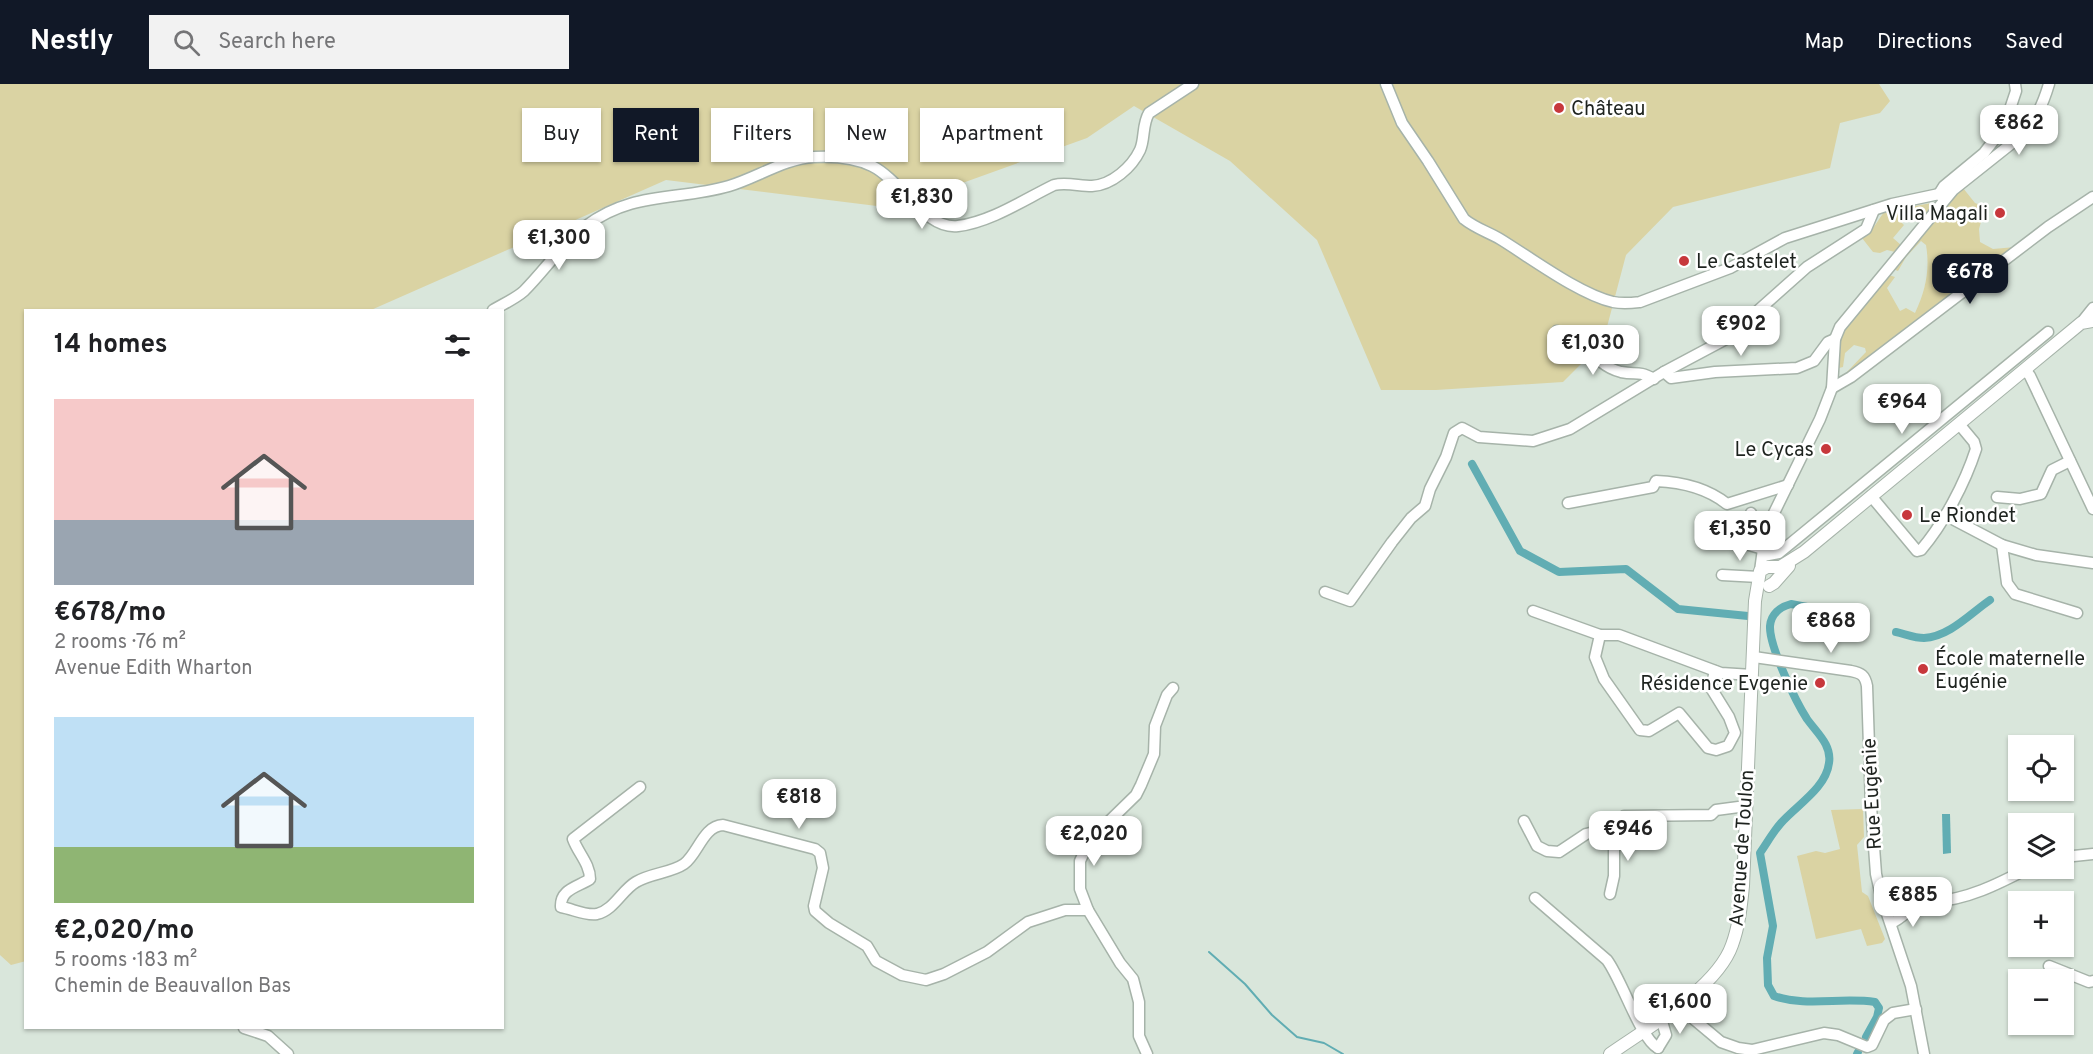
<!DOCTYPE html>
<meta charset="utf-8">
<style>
:root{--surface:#fff;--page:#f2f2f2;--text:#202124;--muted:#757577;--accent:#111827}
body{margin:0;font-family:Overpass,sans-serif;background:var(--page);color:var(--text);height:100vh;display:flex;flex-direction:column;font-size:22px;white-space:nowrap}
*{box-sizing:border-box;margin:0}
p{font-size:20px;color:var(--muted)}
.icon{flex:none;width:33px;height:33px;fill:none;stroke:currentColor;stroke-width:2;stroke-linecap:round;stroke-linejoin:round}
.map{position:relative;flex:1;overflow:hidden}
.details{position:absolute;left:24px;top:225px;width:480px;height:720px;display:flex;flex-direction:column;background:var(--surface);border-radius:0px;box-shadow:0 2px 4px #0004}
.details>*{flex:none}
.hud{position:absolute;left:522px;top:24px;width:570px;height:54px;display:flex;gap:12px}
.controls{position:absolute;left:2008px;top:651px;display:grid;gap:12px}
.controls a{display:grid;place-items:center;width:66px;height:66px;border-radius:0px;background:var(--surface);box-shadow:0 2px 4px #0004;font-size:30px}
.price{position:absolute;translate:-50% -51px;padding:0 14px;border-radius:12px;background:#fff;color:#222;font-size:20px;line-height:39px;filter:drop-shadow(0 2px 3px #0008)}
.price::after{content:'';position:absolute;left:50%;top:36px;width:18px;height:14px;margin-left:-9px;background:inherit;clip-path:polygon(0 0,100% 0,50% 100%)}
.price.selected{background:var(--accent);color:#fff}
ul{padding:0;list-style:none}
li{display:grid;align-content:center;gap:12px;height:318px;padding:0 30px}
li span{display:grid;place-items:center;height:186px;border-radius:0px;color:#555}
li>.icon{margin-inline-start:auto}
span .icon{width:108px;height:108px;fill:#fffc;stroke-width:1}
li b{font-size:26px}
h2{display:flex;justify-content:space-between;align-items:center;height:72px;padding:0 30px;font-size:26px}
.pill{padding:0 21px;border-radius:0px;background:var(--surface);box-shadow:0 2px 4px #0004;font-size:21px;line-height:54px}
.pill.selected{background:var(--accent);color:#fff}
header{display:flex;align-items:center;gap:36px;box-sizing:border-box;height:84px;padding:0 30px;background:var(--accent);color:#fff}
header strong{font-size:28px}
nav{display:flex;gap:33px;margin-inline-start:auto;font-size:21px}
.search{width:420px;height:54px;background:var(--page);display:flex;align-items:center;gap:15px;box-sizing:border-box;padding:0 21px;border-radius:0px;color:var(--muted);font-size:22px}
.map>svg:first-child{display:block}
.green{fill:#dad3a3}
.water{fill:#61adb3}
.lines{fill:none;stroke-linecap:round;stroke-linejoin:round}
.stream{stroke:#61adb3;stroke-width:2}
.canal{stroke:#61adb3;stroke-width:8}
.minor-casing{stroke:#a6b3a9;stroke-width:13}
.major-casing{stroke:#a6b3a9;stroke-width:14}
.minor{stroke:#fff;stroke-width:10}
.major{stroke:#fff;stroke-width:12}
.poi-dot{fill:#c7383c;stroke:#fff;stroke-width:2}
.labels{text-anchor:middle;stroke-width:5;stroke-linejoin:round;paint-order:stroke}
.poi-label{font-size:20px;fill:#1e231f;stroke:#fff;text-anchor:start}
.street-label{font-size:20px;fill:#1e231f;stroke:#fff}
</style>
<header>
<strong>Nestly</strong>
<div class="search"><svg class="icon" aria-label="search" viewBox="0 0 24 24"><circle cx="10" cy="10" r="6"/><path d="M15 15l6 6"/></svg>Search here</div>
<nav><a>Map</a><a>Directions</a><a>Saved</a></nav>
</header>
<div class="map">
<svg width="2093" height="970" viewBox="0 0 2093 970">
<rect width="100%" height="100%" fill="#d9e6db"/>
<g class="green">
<polygon points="0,0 1879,0 1890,17 1880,29 1840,39 1830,84 1673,123 1626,171 1603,258 1563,298 1436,306 1381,306 1317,156 1230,77 1134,22 1087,54 893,124 666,96 371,226 26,226 26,877 11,881 0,871"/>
<path d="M1963,104L1975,119L1985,123L1979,145L1980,158L1993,165L2015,163L1845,290L1866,268L1865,264L1854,261L1845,269L1843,283L1839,284V255L1842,247L1889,191L1895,193L1887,204L1900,227L1906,224L1915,229C1926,206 1930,185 1926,161L1921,157L1906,173L1898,187L1893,185L1949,117Z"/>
<polygon points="1931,119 1933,122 1921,136 1913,131 1906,138 1903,136 1901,138 1904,141 1893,154 1901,161 1895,168 1887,166 1880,169 1873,168 1862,154 1869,150 1884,128"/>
<polygon points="1863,725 1864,753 1857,761 1862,808 1868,812 1885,855 1882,859 1867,862 1861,845 1816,855 1797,772 1816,767 1825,769 1840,765 1831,726"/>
</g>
<polygon class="water" points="1942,730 1950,730 1951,769 1943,770"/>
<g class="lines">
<polyline class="stream" points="1209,868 1245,900 1272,931 1297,953 1324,959 1343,970"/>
<g class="canal">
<polyline points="1472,380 1520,467 1559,488 1626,485 1678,525 1748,532"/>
<path d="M1827,531L1807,523L1791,520C1780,523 1771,530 1770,542C1769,562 1796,618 1807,635C1817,649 1832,661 1829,679C1826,704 1797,721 1781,739C1773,748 1767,759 1760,769L1773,842L1767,874L1768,901L1774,912C1806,923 1841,913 1875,918L1879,924L1877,933L1866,953"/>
<path d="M1896,548C1905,550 1915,554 1924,554C1949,553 1971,529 1990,516"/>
<polyline points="1857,970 1858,968"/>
</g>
<g class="minor-casing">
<g id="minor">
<path d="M1386,0L1402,39L1428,77L1464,135C1475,144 1488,148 1500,155C1531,174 1579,210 1613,218C1623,220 1631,219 1640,218L1730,184L1785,154L1892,120L1939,110L1944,115"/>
<polyline points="1939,110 1944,102 1984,69 2004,43 2016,7 2015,0"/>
<path d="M493,226C503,220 515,215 524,207C546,185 560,162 586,142C632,107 677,117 729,102C756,94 786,74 814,73C833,72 854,73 872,82C902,97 925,146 958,142C991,138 1025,115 1054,101C1066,98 1079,102 1092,102C1112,101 1132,83 1140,66C1145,55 1142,40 1149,29L1193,0"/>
<polyline points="2081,239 2093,224"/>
<path d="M1557,247L1576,261L1586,262C1596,274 1605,284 1621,288C1637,291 1637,286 1654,295"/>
<polyline points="2025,285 2030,292 2093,425"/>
<polyline points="1664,288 1726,255 1807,183 1866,145 1874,126"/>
<polyline points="1832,304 1851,293 2048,143 2093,113"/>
<path d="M1871,412L1917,467L1921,466C1944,439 1965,399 1976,365L1974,358L1959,340"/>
<polyline points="1997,413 2020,415 2041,410 2052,386 2070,377"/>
<path d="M1568,419L1653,403L1656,397C1680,398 1707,404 1727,420L1788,401"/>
<polyline points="1751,429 1742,459 1763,465"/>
<polyline points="1945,431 2002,461 2036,471 2093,479"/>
<polyline points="2002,461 2007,499 2015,510 2077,529"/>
<polyline points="1763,472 1779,469 2048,248"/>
<path d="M1760,487L1763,465L1773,431L1820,335L1832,304L1835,255L1840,243L1953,106L2021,52C2036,36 2043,20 2049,0"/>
<polyline points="1722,491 1759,493"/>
<polyline points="1325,508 1350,517 1392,458 1411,434 1425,422 1430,405 1446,373 1454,349 1462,344 1479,353 1533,357 1570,345 1664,288 1671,294 1715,288 1797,284 1814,277 1828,258 1835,255"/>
<polyline points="1533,527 1600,551 1619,551 1721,589 1752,591"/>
<polyline points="1600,551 1595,573 1604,595 1640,646 1649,647 1679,629 1708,664 1716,666 1728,662 1735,649 1729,633 1711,604 1715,587"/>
<path d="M1754,573L1851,587C1861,589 1865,591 1867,602L1871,722L1876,790L1881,812L1911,902L1924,970"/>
<path d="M640,703L573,755C578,769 590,780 590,795C578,803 560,805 561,823C573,825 585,832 597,830C614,826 622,806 636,798C651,789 671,789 684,780C698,770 703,742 723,741L815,765L820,769L823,784L814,822L815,827L829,839L867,862L876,877L902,891L926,896L944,890L987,868L1028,838L1065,826H1088"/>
<polyline points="1524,737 1537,762 1547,767 1559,768 1586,750 1614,743 1624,732 1711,731 1716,726 1746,722"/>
<polyline points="2064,773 2093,770"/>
<polyline points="1610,810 1614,792 1614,743"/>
<path d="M1881,812C1898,804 1913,819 1931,818C1967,816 1998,800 2029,784"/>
<path d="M1535,814L1607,876C1622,896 1640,954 1658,964"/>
<path d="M1891,839C1904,834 1909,823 1922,818"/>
<polyline points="2049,882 2089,898 2093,897"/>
<polyline points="1678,922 1721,958 1738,964 1752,966 1824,949 1838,951 1867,963 1872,961 1884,936 1893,929 1916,925"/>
<polyline points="244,944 268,952 288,970"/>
<polyline points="1658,964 1666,951 1661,934"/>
<polyline points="1147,970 1139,952 1139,918 1133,895 1120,879 1088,826 1080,805 1080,777 1087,762 1096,750 1136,711 1141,701 1154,670 1155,642 1167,611 1173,604"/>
</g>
</g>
<g class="major-casing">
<g id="major">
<polyline points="1769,502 1774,499 1789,482"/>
<path d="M1610,970C1647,944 1717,904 1732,861C1739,842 1741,822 1743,802L1755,517L1760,487L1767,483H1780L1804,468L2075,244L2081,239L2093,237"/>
</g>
</g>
<use href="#minor" class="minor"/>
<use href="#major" class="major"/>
</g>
<g class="poi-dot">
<circle cx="1559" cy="24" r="6"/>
<circle cx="2000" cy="129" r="6"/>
<circle cx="1684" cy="177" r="6"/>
<circle cx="1826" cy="365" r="6"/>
<circle cx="1907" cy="431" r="6"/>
<circle cx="1923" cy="585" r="6"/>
<circle cx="1820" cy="599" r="6"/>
</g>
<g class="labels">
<g class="poi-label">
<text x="1571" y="31">Château</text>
<text x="1988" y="136" text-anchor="end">Villa Magali</text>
<text x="1696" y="184">Le Castelet</text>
<text x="1814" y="372" text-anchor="end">Le Cycas</text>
<text x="1919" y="438">Le Riondet</text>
<text x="1935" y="581">École maternelle<tspan x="1935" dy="23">Eugénie</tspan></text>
<text x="1808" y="606" text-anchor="end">Résidence Evgenie</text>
</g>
<g class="street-label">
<text transform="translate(1871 710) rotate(-93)" y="7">Rue Eugénie</text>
<text transform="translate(1741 764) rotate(-86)" y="7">Avenue de Toulon</text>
</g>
</g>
</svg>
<div class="controls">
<a><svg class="icon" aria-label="locate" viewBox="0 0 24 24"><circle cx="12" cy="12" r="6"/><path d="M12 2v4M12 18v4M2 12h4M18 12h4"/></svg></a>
<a><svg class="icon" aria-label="layers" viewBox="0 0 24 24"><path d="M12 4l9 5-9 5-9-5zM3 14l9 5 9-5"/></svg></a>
<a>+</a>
<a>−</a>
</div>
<b class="price" style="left:2019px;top:72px">€862</b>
<b class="price" style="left:922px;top:146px">€1,830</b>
<b class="price" style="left:559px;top:187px">€1,300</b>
<b class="price selected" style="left:1970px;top:221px">€678</b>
<b class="price" style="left:1741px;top:273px">€902</b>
<b class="price" style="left:1593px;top:292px">€1,030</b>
<b class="price" style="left:1902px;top:351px">€964</b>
<b class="price" style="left:1740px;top:478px">€1,350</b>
<b class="price" style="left:1831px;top:570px">€868</b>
<b class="price" style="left:799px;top:746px">€818</b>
<b class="price" style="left:1628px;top:778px">€946</b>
<b class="price" style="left:1094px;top:783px">€2,020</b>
<b class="price" style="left:1913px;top:844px">€885</b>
<b class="price" style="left:1680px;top:951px">€1,600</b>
<div class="hud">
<a class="pill">Buy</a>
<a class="pill selected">Rent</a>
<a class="pill">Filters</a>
<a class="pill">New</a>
<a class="pill">Apartment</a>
</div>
<section class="details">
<h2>14 homes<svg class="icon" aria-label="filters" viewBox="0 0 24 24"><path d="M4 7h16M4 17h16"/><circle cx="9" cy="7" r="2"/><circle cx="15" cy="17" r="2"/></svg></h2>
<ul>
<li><span style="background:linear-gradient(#f6c9c9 65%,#9aa5b1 0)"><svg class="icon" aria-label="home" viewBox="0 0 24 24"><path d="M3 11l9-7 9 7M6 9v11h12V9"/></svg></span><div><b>€678/mo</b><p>2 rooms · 76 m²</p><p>Avenue Edith Wharton</p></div></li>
<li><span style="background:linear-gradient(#bfe0f5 70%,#8fb573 0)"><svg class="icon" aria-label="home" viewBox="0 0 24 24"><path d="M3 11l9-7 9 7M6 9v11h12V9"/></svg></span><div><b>€2,020/mo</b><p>5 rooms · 183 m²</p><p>Chemin de Beauvallon Bas</p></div></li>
</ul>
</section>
</div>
